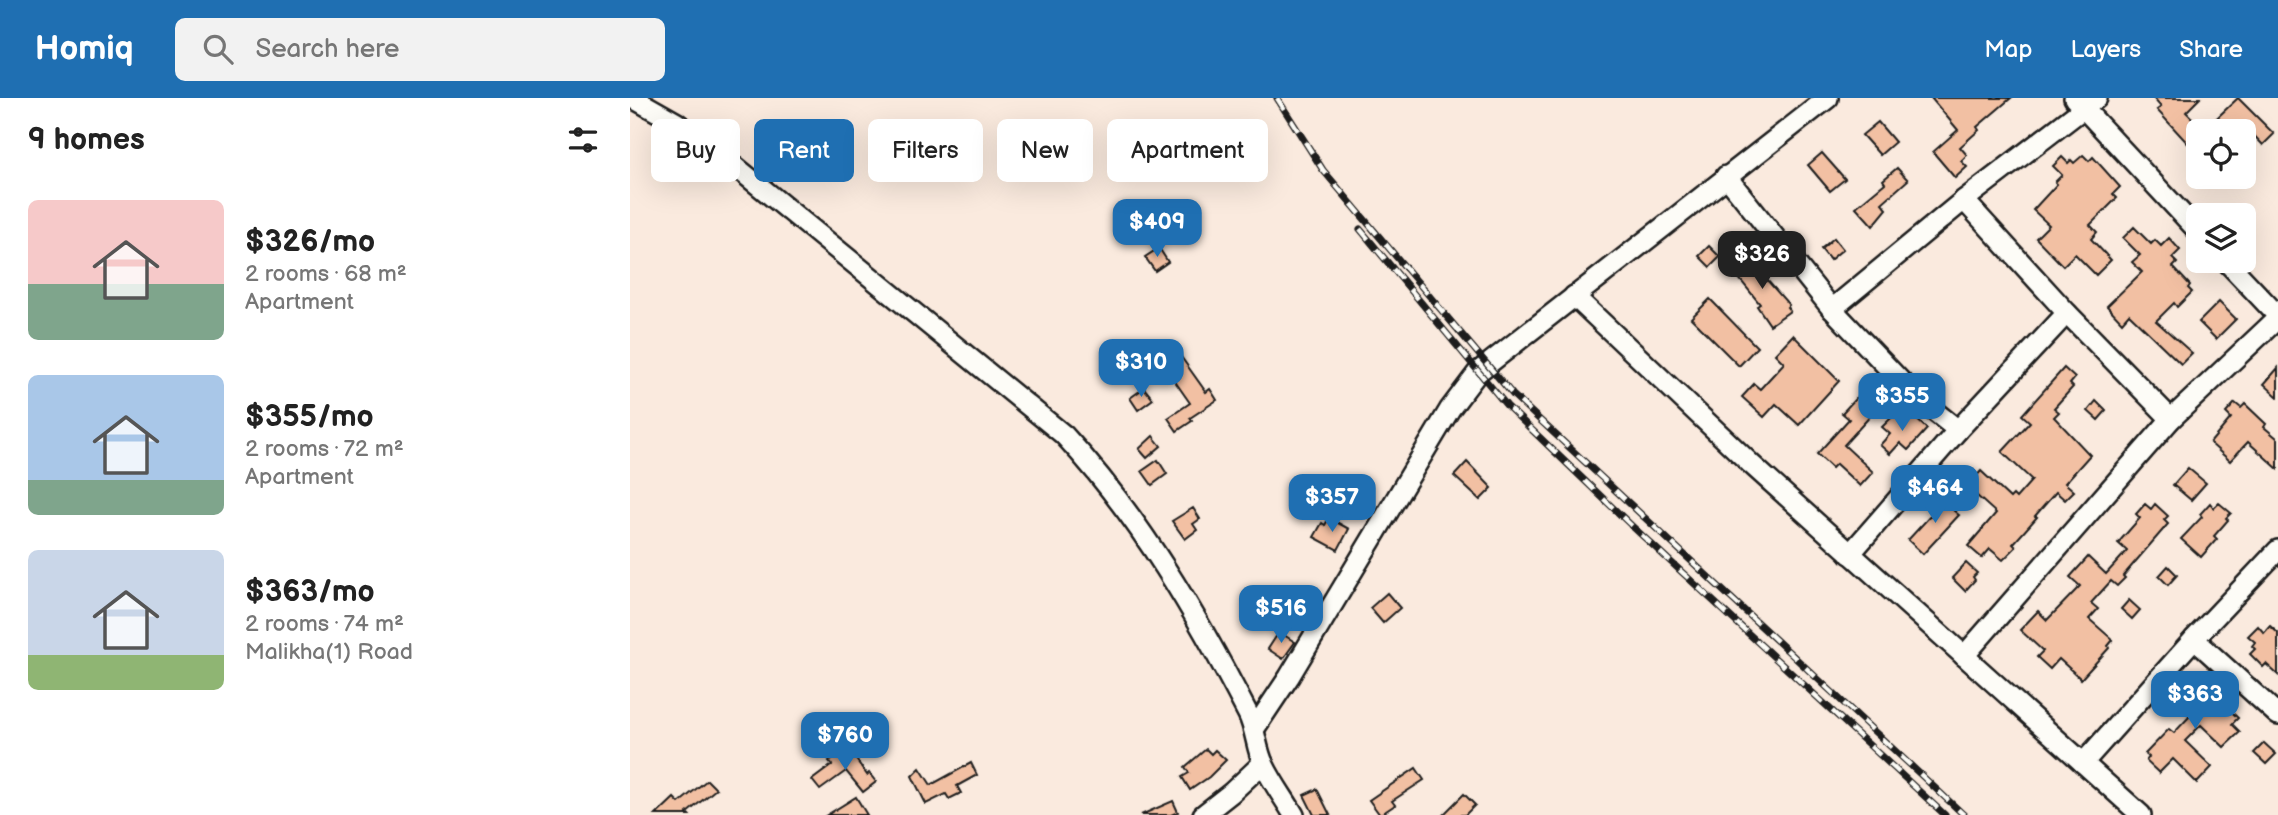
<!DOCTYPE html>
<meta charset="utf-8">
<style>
:root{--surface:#fff;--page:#f2f2f2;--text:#222;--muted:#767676;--accent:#1f6fb2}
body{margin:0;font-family:"Balsamiq Sans",sans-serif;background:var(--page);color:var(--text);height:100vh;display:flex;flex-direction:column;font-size:26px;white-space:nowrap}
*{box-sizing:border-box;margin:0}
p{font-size:23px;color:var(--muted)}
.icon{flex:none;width:38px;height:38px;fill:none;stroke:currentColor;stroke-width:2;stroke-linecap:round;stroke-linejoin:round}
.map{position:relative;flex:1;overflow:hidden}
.side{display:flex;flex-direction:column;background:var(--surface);width:630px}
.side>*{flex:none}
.guide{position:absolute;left:21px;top:21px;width:665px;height:63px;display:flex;gap:14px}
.controls{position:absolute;left:1556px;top:21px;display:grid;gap:14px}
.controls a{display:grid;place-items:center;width:70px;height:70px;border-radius:10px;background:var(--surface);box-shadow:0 7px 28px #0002;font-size:35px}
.price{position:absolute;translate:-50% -60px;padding:0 16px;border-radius:14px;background:var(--accent);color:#fff;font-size:23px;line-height:46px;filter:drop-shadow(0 2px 4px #0008)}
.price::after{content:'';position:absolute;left:50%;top:42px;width:21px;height:16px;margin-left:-10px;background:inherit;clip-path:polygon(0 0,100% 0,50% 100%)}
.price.on{background:#222;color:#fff}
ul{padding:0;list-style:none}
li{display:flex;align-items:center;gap:21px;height:175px;padding:0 28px}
li span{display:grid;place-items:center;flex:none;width:196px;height:140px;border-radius:10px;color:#555}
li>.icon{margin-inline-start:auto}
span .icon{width:84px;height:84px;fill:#fffc;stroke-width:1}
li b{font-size:30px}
h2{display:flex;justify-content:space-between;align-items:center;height:84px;padding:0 28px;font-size:30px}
.pill{padding:0 24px;border-radius:10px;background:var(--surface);box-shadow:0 7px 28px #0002;font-size:24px;line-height:63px}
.pill.on{background:var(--accent);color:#fff}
header{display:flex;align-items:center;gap:42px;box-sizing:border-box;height:98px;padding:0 35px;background:var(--accent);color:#fff}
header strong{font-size:33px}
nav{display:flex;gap:38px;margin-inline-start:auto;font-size:24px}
.search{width:490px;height:63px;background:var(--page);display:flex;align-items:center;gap:18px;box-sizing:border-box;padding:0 24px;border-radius:10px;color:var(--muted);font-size:26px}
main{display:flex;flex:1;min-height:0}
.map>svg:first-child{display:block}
.building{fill:#f2c0a3;stroke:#1c1c1c;stroke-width:2}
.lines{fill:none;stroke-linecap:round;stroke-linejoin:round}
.minor-casing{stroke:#1c1c1c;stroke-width:24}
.minor{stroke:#fdfcf7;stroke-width:19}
.rail-casing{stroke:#1c1c1c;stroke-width:7}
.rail{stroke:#fdfcf7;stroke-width:4.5;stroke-dasharray:13;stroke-linecap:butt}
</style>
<header>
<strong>Homiq</strong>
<div class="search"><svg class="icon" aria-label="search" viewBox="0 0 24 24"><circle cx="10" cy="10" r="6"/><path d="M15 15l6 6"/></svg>Search here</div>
<nav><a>Map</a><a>Layers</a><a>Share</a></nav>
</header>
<main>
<section class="side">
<h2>9 homes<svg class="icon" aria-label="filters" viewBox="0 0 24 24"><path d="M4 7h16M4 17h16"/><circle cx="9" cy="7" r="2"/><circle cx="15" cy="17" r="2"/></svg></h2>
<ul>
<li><span style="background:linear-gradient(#f6c9c9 60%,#7fa58c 0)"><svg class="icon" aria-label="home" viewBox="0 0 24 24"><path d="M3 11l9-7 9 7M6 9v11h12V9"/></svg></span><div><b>$326/mo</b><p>2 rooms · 68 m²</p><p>Apartment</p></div></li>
<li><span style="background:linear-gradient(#a9c7e8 75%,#7fa58c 0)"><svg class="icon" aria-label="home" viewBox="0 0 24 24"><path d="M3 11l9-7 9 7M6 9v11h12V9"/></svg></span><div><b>$355/mo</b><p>2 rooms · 72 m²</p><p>Apartment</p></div></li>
<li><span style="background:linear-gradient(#c9d6e8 75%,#8fb573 0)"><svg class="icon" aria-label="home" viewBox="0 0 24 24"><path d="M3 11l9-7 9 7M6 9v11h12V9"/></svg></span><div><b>$363/mo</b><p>2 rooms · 74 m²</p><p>Malikha(1) Road</p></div></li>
</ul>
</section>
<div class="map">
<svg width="1648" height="717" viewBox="0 0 1648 717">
<rect width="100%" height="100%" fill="#faeade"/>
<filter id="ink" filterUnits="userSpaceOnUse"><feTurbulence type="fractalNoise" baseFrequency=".0143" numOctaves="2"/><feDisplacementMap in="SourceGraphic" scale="14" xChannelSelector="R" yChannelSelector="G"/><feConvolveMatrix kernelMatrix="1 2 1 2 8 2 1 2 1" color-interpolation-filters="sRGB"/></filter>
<g filter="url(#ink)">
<g class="building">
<polygon points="1301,0 1381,0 1347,29 1349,32 1330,49 1337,57 1331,63 1337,69 1325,80 1303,54 1328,32"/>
<polygon points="1523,0 1570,0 1556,14 1568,26 1568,44 1562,50 1527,12 1531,9"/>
<polygon points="1608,0 1644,36 1633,47 1612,25 1603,33 1573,33"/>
<polygon points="1248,24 1265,44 1250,57 1232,37"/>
<polygon points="1192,55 1215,81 1200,93 1178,67"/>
<polygon points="1453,57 1459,63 1463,59 1490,89 1483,96 1487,100 1460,127 1467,134 1461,141 1481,162 1466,177 1445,156 1433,168 1406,140 1419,127 1403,112 1427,86 1425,84 1432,77 1423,68 1432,59 1438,65 1441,62 1444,65"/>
<polygon points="1267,70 1278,82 1252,105 1257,111 1243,128 1226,109 1255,85 1253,82"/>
<polygon points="1504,129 1521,146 1525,142 1531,148 1539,140 1550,152 1542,160 1547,165 1543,169 1560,187 1558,190 1562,194 1547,209 1544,205 1526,223 1562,255 1551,266 1499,216 1492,224 1477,208 1512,174 1502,164 1510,157 1493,140"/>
<polygon points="1204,140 1213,151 1200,162 1191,151"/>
<polygon points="1079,148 1090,159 1080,169 1069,158"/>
<polygon points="529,150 538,164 525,173 515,159"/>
<polygon points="1121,158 1132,171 1129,173 1159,207 1157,209 1160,213 1140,227 1127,208 1130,206 1103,173"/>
<polygon points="1080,201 1127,249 1109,268 1061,220"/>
<polygon points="1589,204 1606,221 1586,241 1569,224"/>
<polygon points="1163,237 1209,283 1169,327 1146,306 1134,319 1112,299 1124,286 1130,291 1154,265 1145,256"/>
<polygon points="549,256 576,294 580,291 587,302 560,320 562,323 547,333 538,320 560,305 544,282 549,278 539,264"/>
<polygon points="1434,270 1445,280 1440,286 1443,289 1424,310 1429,314 1424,319 1460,357 1435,385 1444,393 1435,402 1426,394 1405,418 1407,419 1383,446 1386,449 1373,462 1360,451 1352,460 1338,448 1366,415 1337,389 1351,373 1380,400 1383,397 1386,400 1402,382 1372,354 1400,324 1392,317"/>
<polygon points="1648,270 1648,299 1634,286"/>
<polygon points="514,290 523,301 508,312 500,300"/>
<polygon points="1227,299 1244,314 1214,347 1243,374 1230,388 1206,366 1202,370 1187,356 1219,321 1212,315"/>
<polygon points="1466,303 1476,313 1468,322 1458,313"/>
<polygon points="1605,305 1611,310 1615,306 1636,326 1634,329 1648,341 1648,371 1618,344 1600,363 1580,345 1601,320 1596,315"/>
<polygon points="1265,316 1274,324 1281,316 1297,331 1278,352 1270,345 1260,356 1250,347 1260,336 1252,329"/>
<polygon points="523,338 531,348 517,360 509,351"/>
<polygon points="528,362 537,376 522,387 512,373"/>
<polygon points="837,364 862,390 850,402 824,378"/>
<polygon points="1558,370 1576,385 1561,402 1543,387"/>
<polygon points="1314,397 1328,409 1324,413 1329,417 1293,456 1278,442 1303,415 1300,412"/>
<polygon points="1580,405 1584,410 1589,405 1601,415 1596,420 1598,422 1584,438 1587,441 1571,459 1551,441 1572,419 1570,416"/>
<polygon points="1515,406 1521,411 1525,406 1538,418 1534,422 1538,426 1493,478 1495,480 1487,488 1481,483 1461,505 1468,511 1459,521 1483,542 1478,548 1479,550 1451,581 1429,561 1420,571 1407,559 1413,553 1390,532 1408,513 1417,522 1450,488 1440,479 1458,459 1476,476 1497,453 1488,445 1510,420 1506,416"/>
<polygon points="563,410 570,421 563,426 567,432 555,441 542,423"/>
<polygon points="699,420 719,431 708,452 684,439 692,425 695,427"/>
<polygon points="1336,465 1347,475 1343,479 1345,482 1335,493 1322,480"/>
<polygon points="1538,468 1547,477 1538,487 1529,478"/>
<polygon points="757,495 770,510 753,525 740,510"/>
<polygon points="1499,502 1510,512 1502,521 1491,511"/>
<polygon points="1628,528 1634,535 1640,528 1648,535 1648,577 1636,566 1633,569 1620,556 1625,551 1622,548 1625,544 1618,538"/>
<polygon points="649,534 665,544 653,561 638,551"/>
<polygon points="1576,579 1591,593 1585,598 1608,620 1602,626 1610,634 1594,649 1571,627 1555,643 1582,669 1567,685 1543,661 1529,675 1516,663 1519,659 1515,656 1539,631 1544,635 1560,618 1545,603 1562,586 1564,588 1568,587"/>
<polygon points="1634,645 1646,656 1636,666 1624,655"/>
<polygon points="218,650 237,677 239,675 246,684 233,694 216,673 190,692 182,682 202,667 199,663"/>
<polygon points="576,651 581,656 585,652 596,662 579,679 560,692 552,679 559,675 555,669"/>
<polygon points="341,665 347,677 327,688 331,695 319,701 316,696 296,706 282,678 290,670 301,687"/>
<polygon points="786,670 794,682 762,703 765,707 750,717 739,702"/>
<polygon points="77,682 86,691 57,715 59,717 26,717 44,700 49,705"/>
<polygon points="687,691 700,717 684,717 674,697"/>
<polygon points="834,696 845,707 835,717 813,717"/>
<polygon points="226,699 237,717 197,717"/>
<polygon points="543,703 548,714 541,717 511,717"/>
</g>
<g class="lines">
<g class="minor-casing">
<g id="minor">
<path d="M3,0L47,25L106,69L434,337C510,419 567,517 618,616C626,632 626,651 634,667C642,684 654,700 664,717"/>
<polyline points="1444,0 1568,133"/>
<polyline points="1096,78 1202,211 1285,298 1328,332"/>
<polyline points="1334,102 1437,215 1541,321"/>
<polyline points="1596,163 1648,218"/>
<polyline points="944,198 1121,366 1511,717"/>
<polyline points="1202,211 1334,102 1467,0"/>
<polyline points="1220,456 1328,332 1437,215"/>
<polyline points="1564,541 1648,617"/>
<polyline points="1334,558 1541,321 1648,220"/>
<polyline points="625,630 659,579 820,311 848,274 1198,0"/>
<polyline points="1453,665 1564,541 1648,452"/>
<polyline points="573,717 601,695 633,665"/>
</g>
</g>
<use href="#minor" class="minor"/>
<g class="rail-casing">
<g id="rail">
<polyline points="647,0 693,72 883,297 1334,717"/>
<polyline points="730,131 877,308 1003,429 1315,717"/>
</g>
</g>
<use href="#rail" class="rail"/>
</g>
</g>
</svg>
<div class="controls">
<a><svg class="icon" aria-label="locate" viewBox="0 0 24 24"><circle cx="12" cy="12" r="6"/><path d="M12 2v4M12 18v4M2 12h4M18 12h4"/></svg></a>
<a><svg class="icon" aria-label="layers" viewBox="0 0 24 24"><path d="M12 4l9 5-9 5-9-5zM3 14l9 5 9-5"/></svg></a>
</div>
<b class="price" style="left:527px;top:161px">$409</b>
<b class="price on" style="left:1132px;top:193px">$326</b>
<b class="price" style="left:511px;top:301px">$310</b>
<b class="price" style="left:1272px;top:335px">$355</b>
<b class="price" style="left:1305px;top:427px">$464</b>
<b class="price" style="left:702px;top:436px">$357</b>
<b class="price" style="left:651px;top:547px">$516</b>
<b class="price" style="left:1565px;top:633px">$363</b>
<b class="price" style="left:215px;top:674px">$760</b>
<div class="guide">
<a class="pill">Buy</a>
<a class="pill on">Rent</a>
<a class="pill">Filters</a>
<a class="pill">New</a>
<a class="pill">Apartment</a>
</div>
</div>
</main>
